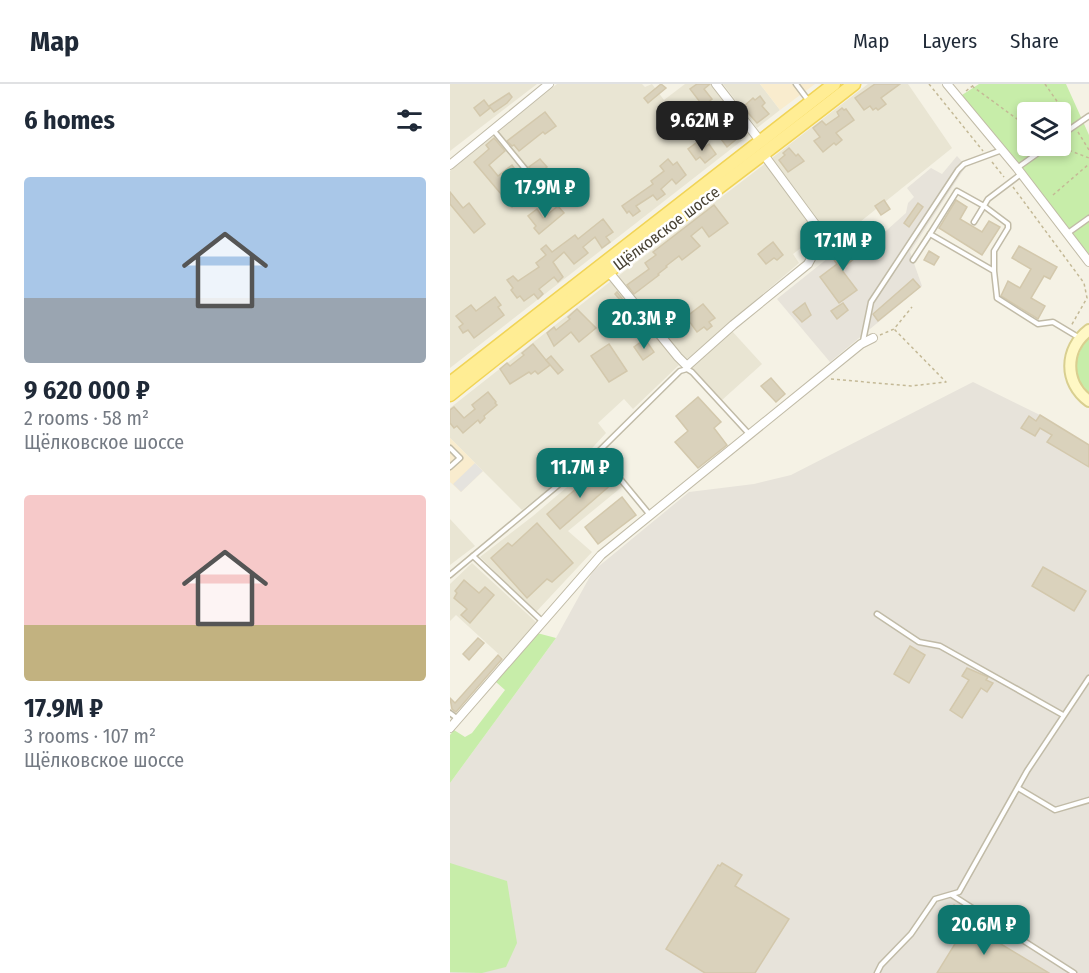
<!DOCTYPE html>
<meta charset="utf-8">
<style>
:root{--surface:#fff;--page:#f2f2f3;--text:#1f2937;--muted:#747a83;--line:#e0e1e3;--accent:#0f766e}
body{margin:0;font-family:"Fira Sans Condensed",sans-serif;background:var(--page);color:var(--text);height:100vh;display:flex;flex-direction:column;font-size:22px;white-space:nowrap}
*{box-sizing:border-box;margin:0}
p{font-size:20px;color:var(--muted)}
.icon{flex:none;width:33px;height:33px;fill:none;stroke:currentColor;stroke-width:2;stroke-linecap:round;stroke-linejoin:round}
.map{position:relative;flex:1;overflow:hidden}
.side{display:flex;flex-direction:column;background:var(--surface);width:450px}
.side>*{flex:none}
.tools{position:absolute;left:567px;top:18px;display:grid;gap:12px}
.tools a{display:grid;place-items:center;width:54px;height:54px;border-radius:6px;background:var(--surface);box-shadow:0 3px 9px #0003;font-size:30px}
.price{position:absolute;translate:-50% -51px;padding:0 14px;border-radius:12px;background:var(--accent);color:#fff;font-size:20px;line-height:39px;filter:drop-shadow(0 2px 3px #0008)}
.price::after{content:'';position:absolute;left:50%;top:36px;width:18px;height:14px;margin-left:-9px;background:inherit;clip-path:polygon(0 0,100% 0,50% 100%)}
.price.selected{background:#222;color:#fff}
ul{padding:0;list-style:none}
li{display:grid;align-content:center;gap:12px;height:318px;padding:0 24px}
li span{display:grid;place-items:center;height:186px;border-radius:6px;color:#555}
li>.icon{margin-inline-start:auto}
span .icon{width:108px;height:108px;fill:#fffc;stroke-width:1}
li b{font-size:26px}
h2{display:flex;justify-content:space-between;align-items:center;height:72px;padding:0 24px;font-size:26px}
header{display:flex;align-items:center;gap:36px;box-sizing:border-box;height:84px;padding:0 30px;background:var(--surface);border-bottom:2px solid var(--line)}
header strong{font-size:28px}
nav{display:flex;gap:33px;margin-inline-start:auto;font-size:21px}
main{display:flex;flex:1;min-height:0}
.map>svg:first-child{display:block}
.residential{fill:#e9e5d3}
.commercial{fill:#f9ecce}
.industrial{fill:#e7e3da}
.green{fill:#c7eda9;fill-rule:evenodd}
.parking{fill:#e5e3de}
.building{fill:#dad2bc;stroke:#d3c8ac;stroke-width:1.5}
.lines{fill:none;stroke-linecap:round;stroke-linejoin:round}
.lane-casing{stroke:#c1bba7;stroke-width:7}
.street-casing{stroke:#c1bba7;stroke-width:10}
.secondary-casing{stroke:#d9cf90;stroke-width:14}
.primary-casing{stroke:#f1d457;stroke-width:15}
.path{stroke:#c4b996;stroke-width:1.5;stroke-dasharray:3 3;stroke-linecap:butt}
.lane{stroke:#fff;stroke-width:4}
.street{stroke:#fff;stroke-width:8}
.secondary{stroke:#fff8c5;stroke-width:10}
.primary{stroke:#ffed94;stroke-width:12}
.labels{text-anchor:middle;stroke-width:5;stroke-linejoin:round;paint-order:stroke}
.street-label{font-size:16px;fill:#484234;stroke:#fff}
</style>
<header>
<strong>Map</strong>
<nav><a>Map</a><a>Layers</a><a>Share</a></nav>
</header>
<main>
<section class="side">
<h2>6 homes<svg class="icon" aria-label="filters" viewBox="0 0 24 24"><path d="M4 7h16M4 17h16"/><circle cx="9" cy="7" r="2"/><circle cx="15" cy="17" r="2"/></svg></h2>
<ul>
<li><span style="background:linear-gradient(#a9c7e8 65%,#9aa5b1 0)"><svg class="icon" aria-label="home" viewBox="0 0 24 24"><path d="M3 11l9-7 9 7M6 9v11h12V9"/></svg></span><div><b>9 620 000 ₽</b><p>2 rooms · 58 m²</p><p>Щёлковское шоссе</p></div></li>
<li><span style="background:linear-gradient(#f6c9c9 70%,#c2b280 0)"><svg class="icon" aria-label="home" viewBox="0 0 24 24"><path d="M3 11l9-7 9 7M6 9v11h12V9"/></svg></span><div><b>17.9M ₽</b><p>3 rooms · 107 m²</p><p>Щёлковское шоссе</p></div></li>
</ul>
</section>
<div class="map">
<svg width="639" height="889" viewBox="0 0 639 889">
<rect width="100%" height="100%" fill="#f5f2e5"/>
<g class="residential">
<polygon points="0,0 87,0 0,67"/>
<polygon points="107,0 192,0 195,3 202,0 214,16 235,0 261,0 299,51 0,284 0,87"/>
<polygon points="273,0 310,0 330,26 307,44"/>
<polygon points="418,0 458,0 502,64 385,158 322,74"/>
<polygon points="316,79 365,145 364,154 343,170 349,179 236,276 167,193"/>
<polygon points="161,197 229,281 183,325 174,315 148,339 156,349 120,388 72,426 0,354 0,324"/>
<polygon points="281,246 312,280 272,316 240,283"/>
<polygon points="150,375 173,402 118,447 142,468 86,528 30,473 83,432"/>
<polygon points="0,435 25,462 0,481"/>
<polygon points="22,479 86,538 54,575 6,531 0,537 0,500"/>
</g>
<g class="commercial">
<polygon points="310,0 365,0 330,26"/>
<polygon points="0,354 33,387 11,408 0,398"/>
</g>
<g class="industrial">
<polygon points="507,72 516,82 460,168 472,202 380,278 327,215 408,150 427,155 456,129 458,119 464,113 457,104 481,84 492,90"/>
<polygon points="523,298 590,331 639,361 639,889 0,889 0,699 106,554 143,487 239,408 304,400 341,391"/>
</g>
<g class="green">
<path d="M529,0H616L639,51V170L512,11ZM578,28H610V62H578Z"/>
<path d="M639,254V311C622,293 623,271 639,254Z"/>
<polygon points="87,549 106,554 0,699 0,651 4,646 15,653 22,649 55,606 46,598"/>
<polygon points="0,779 57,797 67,859 56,883 32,889 0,888"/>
</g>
<polygon class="parking" points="25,379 33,387 11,408 3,400"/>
<g class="building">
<polygon points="211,0 216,4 198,19 194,14"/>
<polygon points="247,0 260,0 254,5 262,15 253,22 240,5"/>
<polygon points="425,0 450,0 431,14 436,20 428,26 426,24 423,26 420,22 414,26 405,14"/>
<polygon points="59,9 62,13 57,19 44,28 39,22"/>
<polygon points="310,12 315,19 312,22 319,30 307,39 293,23 303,14 305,16"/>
<polygon points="34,16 40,24 30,32 24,24"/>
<polygon points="392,24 394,26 396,25 404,36 386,49 392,56 386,61 384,59 373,68 364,57 370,53 363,44 372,37 376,41 389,32 387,28"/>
<polygon points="95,28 106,42 95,50 93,48 69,67 64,61 62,62 57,57"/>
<polygon points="272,32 289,53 277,63 262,43 265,41 263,39"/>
<polygon points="44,54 55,67 39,81 48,92 62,81 69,91 73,88 80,97 76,100 82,107 62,123 24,78 39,65 36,61"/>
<polygon points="250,56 255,63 259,60 266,70 255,79 250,73 246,76 238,65"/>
<polygon points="339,64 346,72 348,70 354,77 338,88 329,76 335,71 333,69"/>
<polygon points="90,75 97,83 86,92 79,83"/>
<polygon points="218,75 223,81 227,78 236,91 226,100 222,95 211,105 215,110 207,116 203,111 186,122 190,127 183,132 179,127 177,129 172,122 203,100 201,97 214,87 210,82"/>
<polygon points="0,108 13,124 19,119 35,140 24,149 0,120"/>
<polygon points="434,116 440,125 431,131 425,122"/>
<polygon points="506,116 517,123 510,135 532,148 539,137 550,143 532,171 489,144"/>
<polygon points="468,119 473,123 459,143 454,139"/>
<polygon points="264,121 278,139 259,153 252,143 241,152 250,162 232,176 229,172 216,182 217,183 208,190 209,191 184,210 177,201 199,185 195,179 206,171 203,168"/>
<polygon points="108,122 114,129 89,150 84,144 86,142 78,132 87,125 93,134"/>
<polygon points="153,135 163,148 156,153 160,158 152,164 145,153 133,163 138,169 124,180 114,168 103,178 113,193 108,198 104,193 89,205 93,210 88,215 84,210 74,217 70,212 67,214 61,206 63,204 57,196 63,192 68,197 89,183 86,179 96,171 91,165 96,161 102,168 125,151 128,155"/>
<polygon points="406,155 417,170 411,174 409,171 391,185 407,206 389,219 370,193 387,180 382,173"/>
<polygon points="323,158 333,171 327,176 324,174 316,180 308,170"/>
<polygon points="569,162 607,183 600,195 594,192 581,214 595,222 588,235 551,212 558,197 570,204 581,185 562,174"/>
<polygon points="479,167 489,173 484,181 474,176"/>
<polygon points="463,195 470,203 428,237 423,230"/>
<polygon points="167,208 192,240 191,242 195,247 188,252 177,237 161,250 155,242 169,231 163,223 171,217 165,210"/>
<polygon points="45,213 51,221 48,223 54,231 24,254 18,246 13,249 9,243 13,240 6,232 21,221 26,227"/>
<polygon points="355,219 361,231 352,238 343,228"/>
<polygon points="393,219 398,226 387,235 381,227"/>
<polygon points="253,220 265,234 259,238 262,242 257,246 254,243 247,248 236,233"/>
<polygon points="127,225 146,244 129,258 121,248 104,262 97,249 104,243 106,246 120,235 118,233"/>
<polygon points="195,255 204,268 193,276 184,263"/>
<polygon points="83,260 100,281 88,290 85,287 81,290 79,288 60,300 50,285 57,279 60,282 74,271 72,269"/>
<polygon points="159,260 177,287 159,298 141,272"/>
<polygon points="101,272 113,286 108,290 96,276"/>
<polygon points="321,294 335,310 326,318 311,302"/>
<polygon points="38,308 46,318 45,319 47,321 34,332 35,334 30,339 28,336 13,349 7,342 4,344 0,339 0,326 4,323 14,334 25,325 22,321"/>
<polygon points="248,313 271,338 264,344 277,361 248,384 225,358 238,347 226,332"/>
<polygon points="590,331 639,361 639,383 597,358 602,351 590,344 585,352 571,344 579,332 586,337"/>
<polygon points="150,384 163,399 110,445 97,430"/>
<polygon points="172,413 186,431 148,460 135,443"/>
<polygon points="87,439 123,479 102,498 97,495 77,514 41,474 58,459 62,462"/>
<polygon points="593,483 636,507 624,527 582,502"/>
<polygon points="14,496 29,509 35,503 44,511 20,539 11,531 17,525 4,514 7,509 5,507"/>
<polygon points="28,554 34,559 19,576 13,570"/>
<polygon points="460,562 475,571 459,599 444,590"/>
<polygon points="48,571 52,575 6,628 2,625 0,614 5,619"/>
<polygon points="517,584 538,593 536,596 543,599 537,608 531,604 512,634 500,626 519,596 512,592"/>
<polygon points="272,779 292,791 285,802 339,835 305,889 255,889 216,865 268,781 270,782"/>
<polygon points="504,821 514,827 509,837 498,831"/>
<polygon points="513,837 599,889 487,889 508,855 509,850 506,849"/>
</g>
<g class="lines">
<g class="lane-casing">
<g id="lane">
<polyline points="346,0 358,16"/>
<polyline points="44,47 85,97"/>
<polyline points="610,52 639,32"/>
<polyline points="567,84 598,62"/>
<polyline points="524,138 538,115 571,90"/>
<polyline points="618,149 639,134"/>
<polyline points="463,176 480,150"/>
<polyline points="544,187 544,167 558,144 558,140 534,122 507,107 480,150 544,187 547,214 588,240 603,238 628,253"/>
<polyline points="413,257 421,218 508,86 514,80 552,66"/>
<polyline points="0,364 10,374 0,383"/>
<polyline points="148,368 200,431"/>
<polyline points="23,472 92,537"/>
<polyline points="0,491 148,368 230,287 237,285 242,288 300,351"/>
<polyline points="427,530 469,558 490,562 613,631"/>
<polyline points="0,629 8,635"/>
<polyline points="568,704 605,726 639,716"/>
<polyline points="502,811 624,889"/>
<polyline points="427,889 431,881 461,850 485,815 509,808 577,687 639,594"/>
</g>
</g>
<g class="street-casing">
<g id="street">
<polyline points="266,0 311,58"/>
<polyline points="497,0 567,84 639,178"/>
<polyline points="0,81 99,0"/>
<polyline points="158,187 228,273 237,282 283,241 358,180 371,156 368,144 314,71"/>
<polyline points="0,644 151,471 411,260 423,254"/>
</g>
</g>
<g class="secondary-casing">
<path id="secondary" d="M639,246C614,265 614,299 639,317"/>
</g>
<g class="primary-casing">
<g id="primary">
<polyline points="0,299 384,0"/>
<path d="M0,311C132,204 270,105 404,0"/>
</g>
</g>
<g class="path">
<polyline points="479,0 533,67"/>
<polyline points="595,0 620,36"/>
<polyline points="522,2 578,43"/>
<polyline points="516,7 525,0"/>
<polyline points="628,48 639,66"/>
<polyline points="608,62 639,74"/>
<polyline points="542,78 554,93"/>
<polyline points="563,103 634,199 637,214 621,242"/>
<polyline points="603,111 639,80"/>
<polyline points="430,251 444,245 462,223"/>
<polyline points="381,295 461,302 496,298 444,245"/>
</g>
<use href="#lane" class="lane"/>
<use href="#street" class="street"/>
<use href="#secondary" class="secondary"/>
<use href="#primary" class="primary"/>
</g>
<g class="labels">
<g class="street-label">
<text transform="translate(216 144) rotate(-37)" y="6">Щёлковское шоссе</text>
</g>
</g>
</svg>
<div class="tools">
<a><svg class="icon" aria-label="layers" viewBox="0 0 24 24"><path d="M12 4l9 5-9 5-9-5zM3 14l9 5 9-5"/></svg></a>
</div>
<b class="price selected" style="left:252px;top:68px">9.62M ₽</b>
<b class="price" style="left:95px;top:135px">17.9M ₽</b>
<b class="price" style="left:393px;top:188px">17.1M ₽</b>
<b class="price" style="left:194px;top:266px">20.3M ₽</b>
<b class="price" style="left:130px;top:415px">11.7M ₽</b>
<b class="price" style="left:534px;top:872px">20.6M ₽</b>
</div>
</main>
